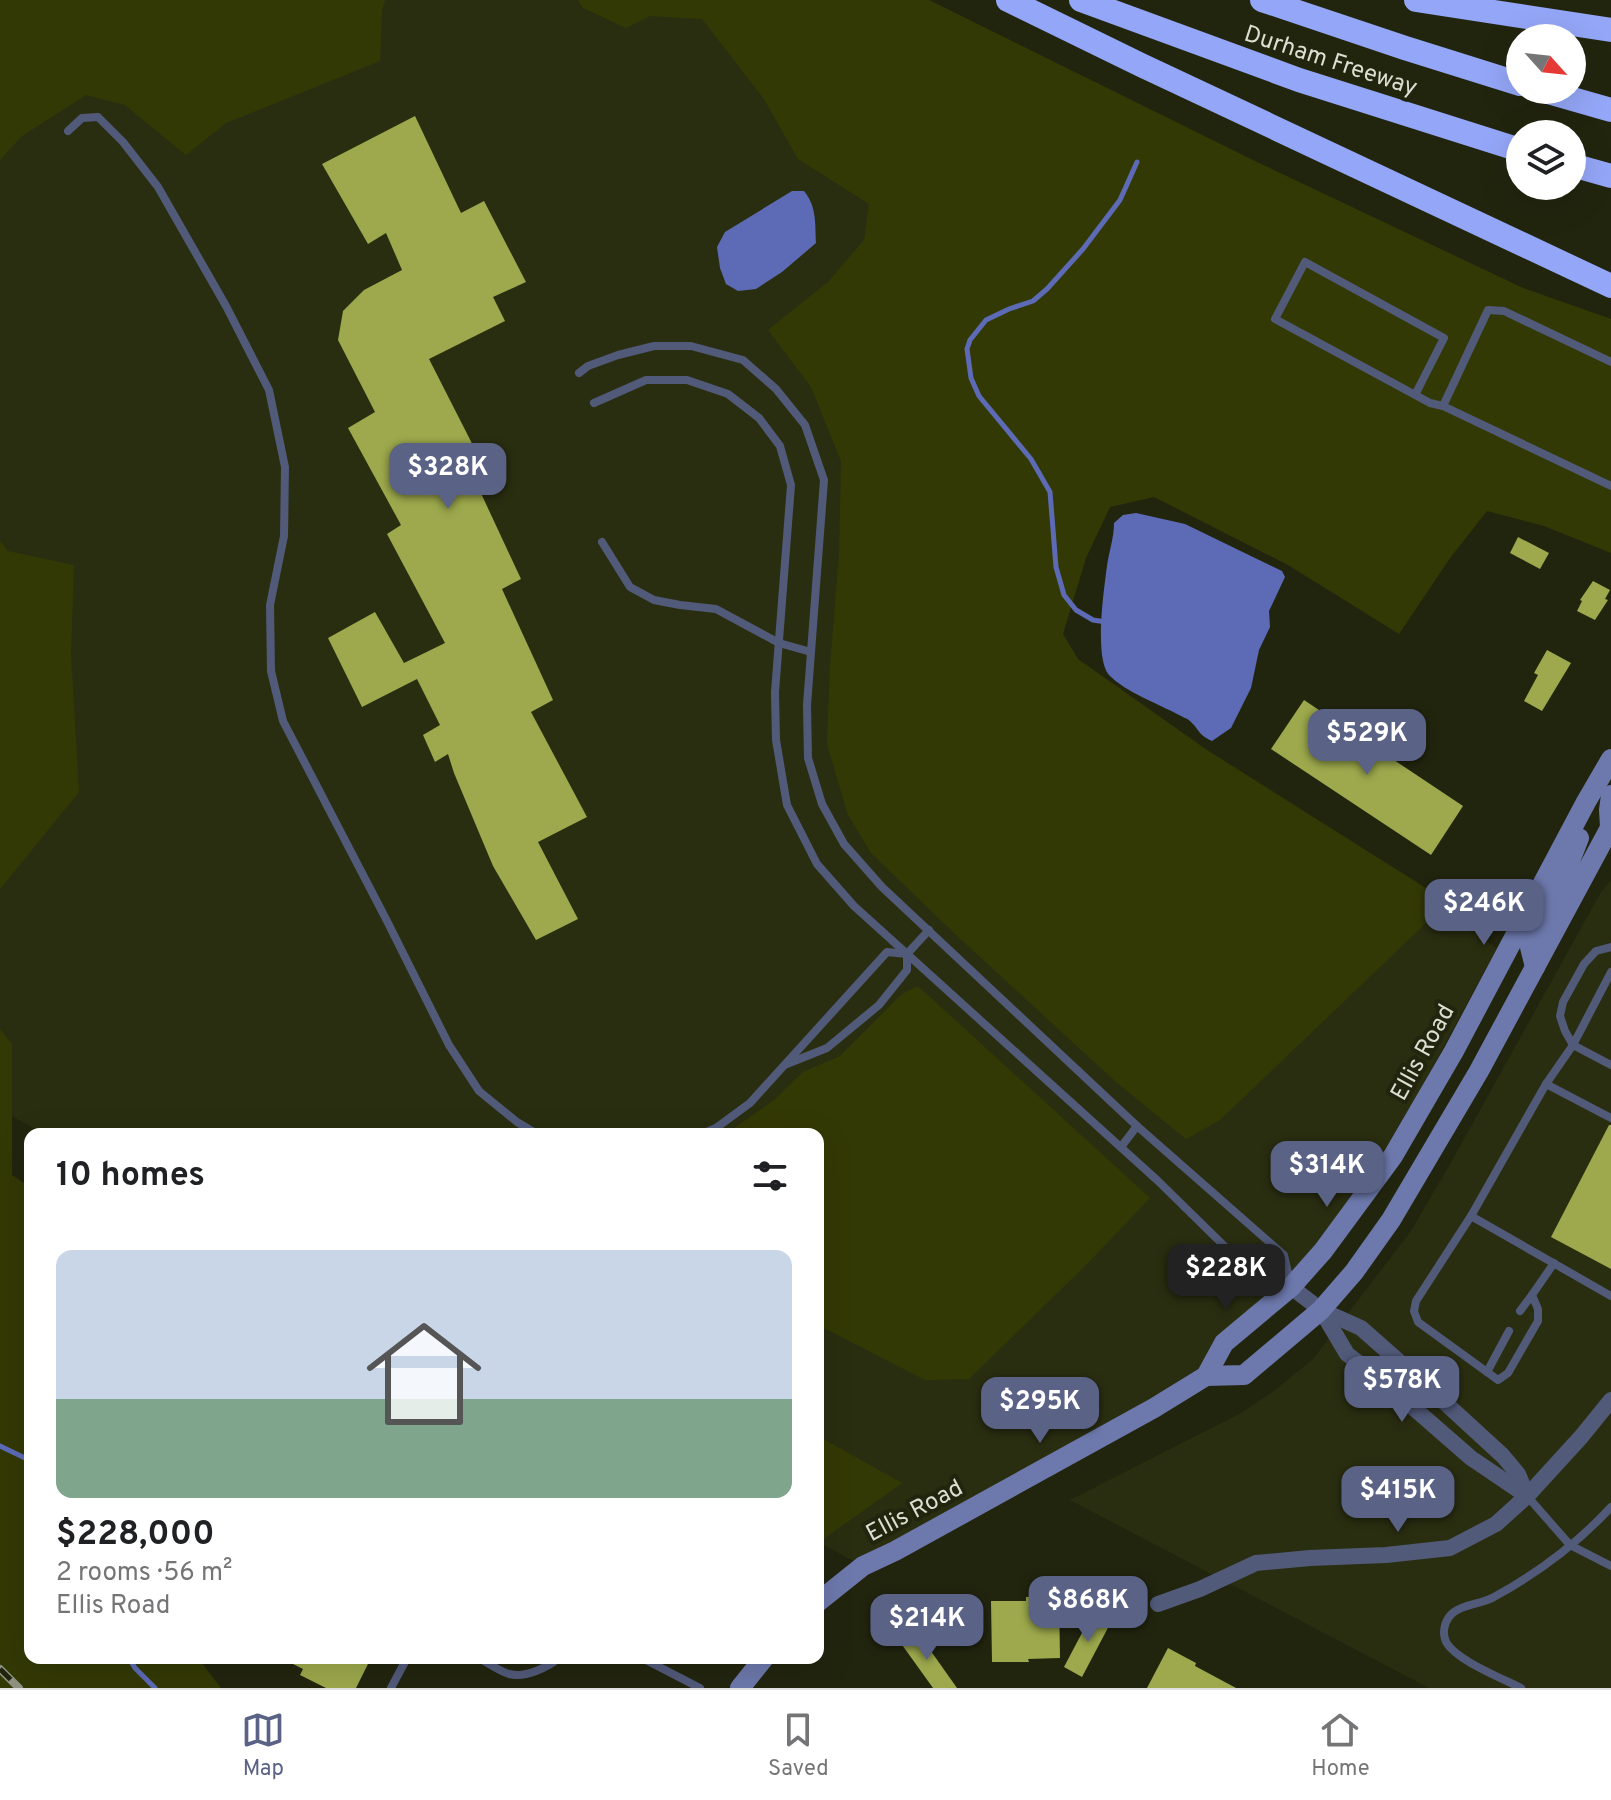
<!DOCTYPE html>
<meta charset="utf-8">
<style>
:root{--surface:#fff;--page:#f6f6f6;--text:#202124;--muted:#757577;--line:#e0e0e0;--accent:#5a6286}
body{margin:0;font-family:Overpass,sans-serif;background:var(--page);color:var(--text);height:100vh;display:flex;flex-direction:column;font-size:30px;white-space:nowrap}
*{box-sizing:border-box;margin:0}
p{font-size:26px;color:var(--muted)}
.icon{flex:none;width:44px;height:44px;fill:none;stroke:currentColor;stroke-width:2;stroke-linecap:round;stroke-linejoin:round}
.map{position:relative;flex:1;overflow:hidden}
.details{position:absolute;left:24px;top:1128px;width:800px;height:536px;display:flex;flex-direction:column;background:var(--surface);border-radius:16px;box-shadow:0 8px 32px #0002}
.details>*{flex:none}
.needle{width:52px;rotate:117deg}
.controls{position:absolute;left:1506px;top:24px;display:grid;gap:16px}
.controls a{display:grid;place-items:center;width:80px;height:80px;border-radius:50%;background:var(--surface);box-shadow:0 8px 32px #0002;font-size:40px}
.price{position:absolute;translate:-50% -68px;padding:0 18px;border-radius:16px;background:var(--accent);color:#fff;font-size:26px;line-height:52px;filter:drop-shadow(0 2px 4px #0008)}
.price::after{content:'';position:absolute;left:50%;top:48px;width:24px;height:18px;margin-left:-12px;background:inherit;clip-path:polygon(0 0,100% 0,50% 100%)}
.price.current{background:#222;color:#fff}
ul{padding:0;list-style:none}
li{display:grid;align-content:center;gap:16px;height:424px;padding:0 32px}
li span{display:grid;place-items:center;height:248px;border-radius:16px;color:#555}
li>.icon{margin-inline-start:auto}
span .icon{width:144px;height:144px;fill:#fffc;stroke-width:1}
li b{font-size:34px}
h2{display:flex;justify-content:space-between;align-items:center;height:96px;padding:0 32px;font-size:34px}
.menu{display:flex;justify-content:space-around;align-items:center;height:112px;border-top:2px solid var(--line);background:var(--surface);font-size:22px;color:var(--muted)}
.menu a{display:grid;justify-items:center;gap:4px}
.menu .current{color:var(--accent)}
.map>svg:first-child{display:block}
.built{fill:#2a2e10}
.green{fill:#333905}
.water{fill:#5d6bb7}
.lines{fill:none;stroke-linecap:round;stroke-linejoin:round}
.stream{stroke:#5d6bb7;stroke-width:5}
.building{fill:#9da94c}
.path{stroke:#5f624e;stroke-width:3;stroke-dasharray:4 4;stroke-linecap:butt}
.lane{stroke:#525a7a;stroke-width:8}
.street{stroke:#525a7a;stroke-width:16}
.secondary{stroke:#6d79ac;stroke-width:20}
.highway{stroke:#94a6f7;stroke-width:24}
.rail-casing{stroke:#8f9280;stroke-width:8}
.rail{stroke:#22250e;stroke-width:5;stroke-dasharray:15;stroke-linecap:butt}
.labels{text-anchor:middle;stroke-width:8;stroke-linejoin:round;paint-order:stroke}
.street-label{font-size:24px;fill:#dbded0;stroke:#22250e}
</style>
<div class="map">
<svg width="1611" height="1688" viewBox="0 0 1611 1688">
<rect width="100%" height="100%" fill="#22250e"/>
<g class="built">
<polygon points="0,0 844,0 1093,135 888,546 1484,931 1480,938 1497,948 1419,1092 1384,1152 1338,1221 1226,1351 1160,1393 863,1566 818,1542 818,1134 45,1134 0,1110"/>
<polygon points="1611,880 1611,1688 1429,1688 1070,1500 1241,1413 1274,1391 1313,1359 1411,1231 1449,1166 1601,892"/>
</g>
<g class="green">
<polygon points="0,0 385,0 382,10 380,61 226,123 186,155 125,105 86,95 22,136 0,160"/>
<polygon points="578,0 929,0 1257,162 1523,288 1611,319 1611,553 1544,526 1487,511 1450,558 1399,634 1288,565 1154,497 1110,507 1086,558 1063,634 1078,659 1207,750 1448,902 1220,1120 1186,1139 1116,1082 955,934 871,853 848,815 827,744 830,667 839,554 841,461 811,387 768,330 828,282 864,240 869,204 798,159 764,99 702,19 650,16 626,28 583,8"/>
<polygon points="0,541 8,551 74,565 71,655 79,792 0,889"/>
<polygon points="918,986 1150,1198 1088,1263 969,1379 925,1380 818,1325 818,1134 726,1134 774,1100 803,1072 840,1056 902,994"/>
<polygon points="0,1029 12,1044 12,1175 30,1187 30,1658 198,1658 221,1688 0,1688"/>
<polygon points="818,1436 902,1483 818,1543"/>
</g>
<g class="water">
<path d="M792,191H804C817,207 815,224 816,243L782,272L756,289L738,291L726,284L720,268L717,247L725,232Z"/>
<path d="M1136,513L1185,524L1282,571L1285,577L1269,611L1270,627L1259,650L1251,688L1231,728L1212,741C1197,734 1200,730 1190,721C1187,718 1182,717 1179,715C1157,703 1127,693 1109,675C1094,658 1104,589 1107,566C1109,551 1114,538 1114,523L1123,515Z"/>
</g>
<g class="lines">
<g class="stream">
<polyline points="1106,622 1093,620 1076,610 1064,595 1056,567 1050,492 1031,459 979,396 971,378 967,349 970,340 986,320 1009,309 1033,301 1047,289 1083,249 1120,200 1137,162"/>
<polyline points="0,1446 25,1458 30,1462"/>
<polyline points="129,1658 135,1668 155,1688"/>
</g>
</g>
<g class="building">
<polygon points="415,116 461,213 484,201 526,282 493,297 505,321 429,359 484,467 472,474 521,579 502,589 553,700 531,712 587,817 538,842 578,919 536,940 493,866 454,773 448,754 435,762 423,735 440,725 417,679 362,707 328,638 375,612 404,663 445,643 387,534 401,525 348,428 375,412 338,340 343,311 364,290 402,270 386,233 368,244 322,164"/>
<polygon points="1518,537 1549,553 1540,569 1510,553"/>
<polygon points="1593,581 1610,590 1605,599 1608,600 1595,620 1577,611 1582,601 1580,600"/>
<polygon points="1547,650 1571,663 1542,711 1524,701 1538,675 1534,673"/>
<polygon points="1304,700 1463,806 1431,855 1271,749"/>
<polygon points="1609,1125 1611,1125 1611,1269 1551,1237"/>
<polygon points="1059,1596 1060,1658 1028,1659 1029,1662 992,1662 991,1601 1026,1601 1026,1597"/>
<polygon points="1093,1612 1111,1622 1082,1677 1064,1667"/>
<polygon points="916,1630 957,1688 933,1688 900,1642"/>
<polygon points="1168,1648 1196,1663 1195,1666 1236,1688 1147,1688"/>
<polygon points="281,1658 371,1658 356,1688 326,1688 300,1675 303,1669"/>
</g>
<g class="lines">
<polyline class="path" points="1266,1267 1272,1259"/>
<g class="lane">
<polyline points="68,131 82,118 98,117 123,142 158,187 226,306 269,390 285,467 284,536 270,605 271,671 283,721 387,921 449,1045 479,1091 517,1122 537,1134"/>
<polyline points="1611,362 1504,311 1488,310 1443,406 1611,486"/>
<polyline points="579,373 588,366 618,355 654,346 691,346 743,360 776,389 805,425 824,480 807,705 808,758 822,804 844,844 882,887 1137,1126 1284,1255 1291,1287 1261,1282 1157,1180 854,906 817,864 787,805 776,740 775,692 791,485 780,446 759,418 728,394 687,380 646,380 594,403"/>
<polyline points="1415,395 1444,338 1305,262 1275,319 1430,403 1443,406"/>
<polyline points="602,542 630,587 654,600 680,605 716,609 779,643 811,652"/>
<polyline points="1611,947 1596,951 1584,964 1563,1002 1560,1016 1565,1031 1573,1045 1611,1065"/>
<polyline points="787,1064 827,1048 879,1005 907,970 907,954 929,930"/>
<polyline points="1546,1084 1611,1118"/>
<polyline points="702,1134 716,1128 750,1103 887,952 907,954"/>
<polyline points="1121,1147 1137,1126"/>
<polyline points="1471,1216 1611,1296"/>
<polyline points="1554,1263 1532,1295 1538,1309 1538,1321 1508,1373 1498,1380 1418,1322 1414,1311 1416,1301 1471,1216 1546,1084 1573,1045 1611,972"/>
<polyline points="1520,1311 1532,1295"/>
<polyline points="1487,1372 1509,1331"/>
<polyline points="1527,1496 1570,1545 1611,1566"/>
<path d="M479,1658C488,1663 499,1671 509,1674C526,1678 546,1668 559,1658"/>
<polyline points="642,1658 700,1688"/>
<polyline points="391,1688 407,1658"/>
<path d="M1521,1688C1504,1679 1450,1658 1445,1639C1442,1629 1446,1618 1454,1612C1465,1604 1482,1604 1494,1597C1536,1574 1578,1543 1611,1507"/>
</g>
<g class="street">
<polyline points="1291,1287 1321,1310 1361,1328 1430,1389 1503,1456 1518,1474 1527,1496"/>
<polyline points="1321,1310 1347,1354 1385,1383 1471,1458 1527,1496"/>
<polyline points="1158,1604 1200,1589 1256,1563 1310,1558 1386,1555 1450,1548 1496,1524 1527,1496 1581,1437 1611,1400"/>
</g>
<g class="secondary">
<polyline points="1610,827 1609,810 1611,795"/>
<polyline points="1535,967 1530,947 1567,869 1579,838"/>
<polyline points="1206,1376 1244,1375 1321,1310 1354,1272 1391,1220 1479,1071 1611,826"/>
<polyline points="818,1602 863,1566 895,1551 1154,1408 1206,1376 1224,1343 1291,1287 1323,1251 1393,1156 1454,1051 1586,802 1611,759"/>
<polyline points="740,1688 764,1658"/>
</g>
<g class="highway">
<polyline points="1008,0 1141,65 1611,286"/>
<polyline points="1081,0 1299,80 1520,150"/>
<polyline points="1262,0 1405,48 1520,84"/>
<polyline points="1416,0 1611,30"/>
<polyline points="1541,90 1611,110"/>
<polyline points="1572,165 1611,176"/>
</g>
<g class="rail-casing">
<polyline id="rail" points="0,1669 19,1688"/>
</g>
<use href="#rail" class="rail"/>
</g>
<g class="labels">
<g class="street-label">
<text transform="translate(1331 60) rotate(18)" y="8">Durham Freeway</text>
<text transform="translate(1422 1052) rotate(-61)" y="8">Ellis Road</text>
<text transform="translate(914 1510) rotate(-28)" y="8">Ellis Road</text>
</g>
</g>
</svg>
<div class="controls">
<a><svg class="needle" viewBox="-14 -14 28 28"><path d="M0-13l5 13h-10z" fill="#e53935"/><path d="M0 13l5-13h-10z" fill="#757577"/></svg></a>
<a><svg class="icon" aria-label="layers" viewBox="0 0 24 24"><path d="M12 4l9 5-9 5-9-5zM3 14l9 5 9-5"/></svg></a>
</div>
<b class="price" style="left:448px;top:511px">$328K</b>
<b class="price" style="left:1367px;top:777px">$529K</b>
<b class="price" style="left:1484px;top:947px">$246K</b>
<b class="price" style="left:1327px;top:1209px">$314K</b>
<b class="price current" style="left:1226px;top:1312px">$228K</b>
<b class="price" style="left:1402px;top:1424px">$578K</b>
<b class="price" style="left:1040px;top:1445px">$295K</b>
<b class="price" style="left:1398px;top:1534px">$415K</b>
<b class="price" style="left:1088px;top:1644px">$868K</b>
<b class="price" style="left:927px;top:1662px">$214K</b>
<section class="details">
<h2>10 homes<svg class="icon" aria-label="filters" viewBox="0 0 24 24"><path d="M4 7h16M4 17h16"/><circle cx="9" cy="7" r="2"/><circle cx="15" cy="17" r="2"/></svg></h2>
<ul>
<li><span style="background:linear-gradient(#c9d6e8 60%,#7fa58c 0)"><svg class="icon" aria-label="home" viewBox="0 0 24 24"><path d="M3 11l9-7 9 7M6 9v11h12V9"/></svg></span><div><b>$228,000</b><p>2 rooms · 56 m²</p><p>Ellis Road</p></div></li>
</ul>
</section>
</div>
<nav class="menu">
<a class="current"><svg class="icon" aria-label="map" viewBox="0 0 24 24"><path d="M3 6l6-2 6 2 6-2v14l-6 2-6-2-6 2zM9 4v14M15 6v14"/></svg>Map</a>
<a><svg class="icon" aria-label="saved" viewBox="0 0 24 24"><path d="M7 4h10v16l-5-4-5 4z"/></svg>Saved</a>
<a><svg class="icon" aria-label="home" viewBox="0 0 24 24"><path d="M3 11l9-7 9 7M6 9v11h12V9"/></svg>Home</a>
</nav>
